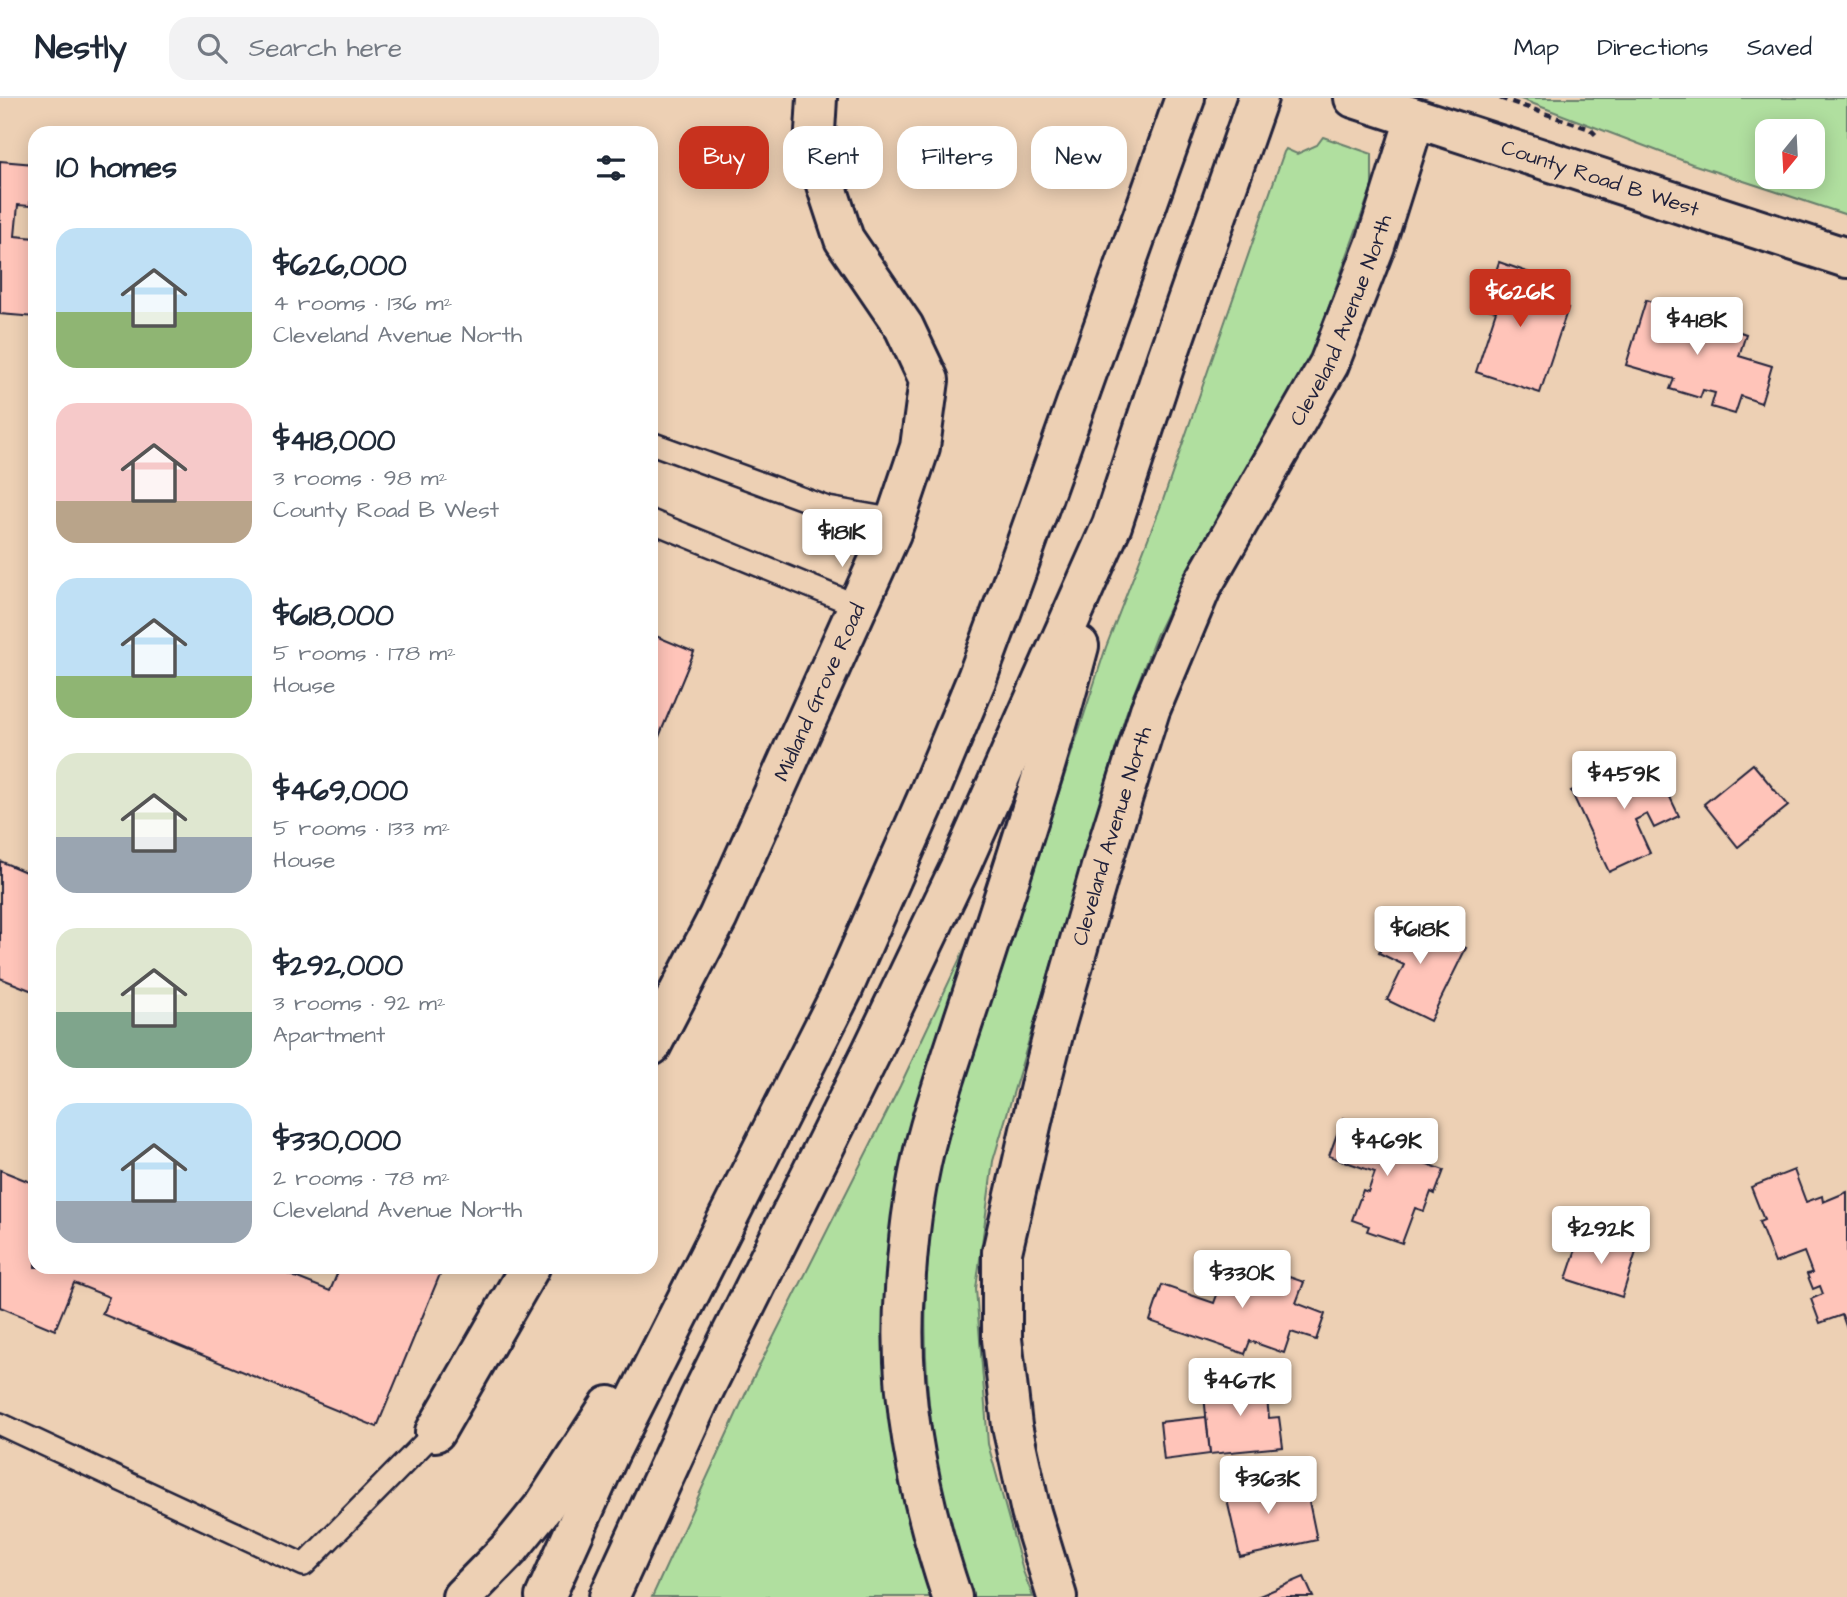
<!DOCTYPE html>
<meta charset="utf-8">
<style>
:root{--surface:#fff;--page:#f2f2f3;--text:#1f2937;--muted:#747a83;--line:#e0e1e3;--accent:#c8321e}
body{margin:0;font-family:"Architects Daughter",sans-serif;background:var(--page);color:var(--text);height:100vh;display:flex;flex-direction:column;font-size:26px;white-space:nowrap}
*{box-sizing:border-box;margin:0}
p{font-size:23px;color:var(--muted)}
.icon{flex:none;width:38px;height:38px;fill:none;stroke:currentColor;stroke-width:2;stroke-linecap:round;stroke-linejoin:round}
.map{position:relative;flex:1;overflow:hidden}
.side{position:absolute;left:28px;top:28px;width:630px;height:1148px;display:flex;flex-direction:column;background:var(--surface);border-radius:21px;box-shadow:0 4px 18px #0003}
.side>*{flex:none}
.guide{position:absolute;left:679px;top:28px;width:665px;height:63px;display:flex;gap:14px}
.needle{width:46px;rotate:198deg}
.controls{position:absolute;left:1755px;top:21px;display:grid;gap:14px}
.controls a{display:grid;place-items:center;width:70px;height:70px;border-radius:14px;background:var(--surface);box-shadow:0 4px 18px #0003;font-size:35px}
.price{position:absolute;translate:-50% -60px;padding:0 16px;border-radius:7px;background:#fff;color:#222;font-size:23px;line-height:46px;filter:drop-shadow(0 2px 4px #0008)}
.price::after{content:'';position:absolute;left:50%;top:42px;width:21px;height:16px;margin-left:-10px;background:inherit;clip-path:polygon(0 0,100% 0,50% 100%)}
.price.selected{background:var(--accent);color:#fff}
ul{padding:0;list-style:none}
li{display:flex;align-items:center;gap:21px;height:175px;padding:0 28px}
li span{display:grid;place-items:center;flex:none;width:196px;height:140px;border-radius:21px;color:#555}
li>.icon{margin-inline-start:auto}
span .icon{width:84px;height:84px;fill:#fffc;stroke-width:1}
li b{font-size:30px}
h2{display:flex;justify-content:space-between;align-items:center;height:84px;padding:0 28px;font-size:30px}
.pill{padding:0 24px;border-radius:21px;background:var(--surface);box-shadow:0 4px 18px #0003;font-size:24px;line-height:63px}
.pill.selected{background:var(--accent);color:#fff}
header{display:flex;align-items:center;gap:42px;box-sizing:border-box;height:98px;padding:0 35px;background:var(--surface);border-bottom:2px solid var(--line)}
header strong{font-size:33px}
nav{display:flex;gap:38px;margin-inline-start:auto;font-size:24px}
.search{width:490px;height:63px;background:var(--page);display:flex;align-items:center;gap:18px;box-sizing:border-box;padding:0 24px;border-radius:21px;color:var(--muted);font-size:26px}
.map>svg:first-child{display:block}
.green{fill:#b0df9f;stroke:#69806d;stroke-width:2;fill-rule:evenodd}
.building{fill:#ffc4b9;stroke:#22223b;stroke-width:2}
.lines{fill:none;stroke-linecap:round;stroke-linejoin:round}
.service-casing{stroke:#22223b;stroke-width:26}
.minor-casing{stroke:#22223b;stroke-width:44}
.motorway-casing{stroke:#22223b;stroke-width:44}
.path{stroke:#22223b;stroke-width:4.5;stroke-dasharray:7 5;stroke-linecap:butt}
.service{stroke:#edd0b4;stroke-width:21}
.minor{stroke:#edd0b4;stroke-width:38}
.motorway{stroke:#edd0b4;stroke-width:38}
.labels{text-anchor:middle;stroke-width:5;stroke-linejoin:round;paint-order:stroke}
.street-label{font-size:21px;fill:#22223b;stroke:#edd0b4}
</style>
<header>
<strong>Nestly</strong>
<div class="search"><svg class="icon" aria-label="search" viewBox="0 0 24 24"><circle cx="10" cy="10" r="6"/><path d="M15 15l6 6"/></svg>Search here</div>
<nav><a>Map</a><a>Directions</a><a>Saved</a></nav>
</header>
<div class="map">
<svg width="1847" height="1499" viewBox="0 0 1847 1499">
<rect width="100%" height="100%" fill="#edd0b4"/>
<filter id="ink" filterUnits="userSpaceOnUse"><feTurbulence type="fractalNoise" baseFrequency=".0143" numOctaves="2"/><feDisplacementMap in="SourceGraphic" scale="14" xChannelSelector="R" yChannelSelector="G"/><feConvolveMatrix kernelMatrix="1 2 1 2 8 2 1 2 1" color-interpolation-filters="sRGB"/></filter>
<g filter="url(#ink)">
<g class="green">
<path d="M1518,0H1847V117L1692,66ZM1813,33V79H1768V33Z"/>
<path d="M1323,39L1372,56V88L1313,253L1273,330L1194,459L1156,538L1126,616L993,1063L976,1191L988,1346L1023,1473L1033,1499H973C923,1380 913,1199 940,1073C945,1050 952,1028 958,1006L1106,549L1163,402L1284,54L1286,51L1297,56L1317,47Z"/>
<polygon points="988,801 905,1082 936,1499 652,1499 751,1284 900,988"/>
</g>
<g class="building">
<polygon points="0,63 34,66 30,108 18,107 15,138 35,140 35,219 0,216"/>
<polygon points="1499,164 1547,181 1541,201 1568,210 1540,295 1476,274 1496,213 1484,210"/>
<polygon points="1646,202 1746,236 1739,258 1772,268 1761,305 1741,298 1735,316 1711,309 1715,295 1703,292 1700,300 1670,291 1674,281 1626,267"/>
<polygon points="651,536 694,554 651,658"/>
<polygon points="1651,659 1679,718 1654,730 1647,716 1635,722 1650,755 1609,774 1571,693 1612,673 1613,676"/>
<polygon points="1753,666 1788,708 1738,749 1704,706"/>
<polygon points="0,763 35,778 35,894 0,880"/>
<polygon points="1398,816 1466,850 1430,923 1387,902 1404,867 1379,855"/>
<polygon points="1343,1020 1423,1050 1419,1063 1444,1072 1435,1096 1431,1094 1424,1113 1415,1110 1402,1145 1367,1133 1369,1128 1352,1122 1363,1092 1368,1094 1375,1074 1329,1058"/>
<polygon points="0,1072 35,1086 35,1169 270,1169 330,1193 340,1169 443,1169 377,1329 102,1216 109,1199 74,1185 55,1232 0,1209"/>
<polygon points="1794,1072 1806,1104 1822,1098 1823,1104 1847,1094 1847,1231 1842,1217 1820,1225 1811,1201 1823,1196 1820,1188 1813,1191 1807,1176 1812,1175 1804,1154 1775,1165 1759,1124 1764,1122 1751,1089"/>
<polygon points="1581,1136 1636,1154 1622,1199 1566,1181"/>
<polygon points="1231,1159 1304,1184 1296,1205 1325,1216 1316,1242 1291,1234 1284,1255 1250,1243 1245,1256 1150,1223 1162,1187 1214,1205"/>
<polygon points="1265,1281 1269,1320 1279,1319 1283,1349 1210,1356 1203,1288"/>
<polygon points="1206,1319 1210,1356 1164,1362 1160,1324"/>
<polygon points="1259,1376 1263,1393 1281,1389 1282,1394 1306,1389 1317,1442 1240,1459 1223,1384"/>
<polygon points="1304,1479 1313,1499 1257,1499"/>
</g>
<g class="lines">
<g class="service-casing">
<g id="service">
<polyline points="651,345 828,410 896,422"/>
<polyline points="651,423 858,508"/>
<polyline points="0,1326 304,1467 435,1334"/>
</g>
</g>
<g class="minor-casing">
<g id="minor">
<path id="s1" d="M1354,0L1847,160"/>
<path id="s2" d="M651,948L718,819L858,508L891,435L920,349L929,282L904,229L844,141L814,50L817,0"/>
<polyline points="435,1334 530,1169"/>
<path id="s3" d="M1057,1499L1031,1414L1012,1328L1002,1241V1154L1041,984L1055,929L1104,759L1150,612L1202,488L1329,266L1375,148L1415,21"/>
</g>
</g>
<g class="motorway-casing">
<g id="motorway">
<polyline points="462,1499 510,1450 544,1408 609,1308"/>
<polyline points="545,1499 609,1356 842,893 928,698 977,580 1015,477 1185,0"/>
<polyline points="609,1499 700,1300 871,955 960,769 1112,427 1167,260 1258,0"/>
<path d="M952,1499C919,1400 897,1296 905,1192C908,1138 915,1082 930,1029C945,977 963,925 980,873C1015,765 1050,658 1079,548"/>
</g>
</g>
<polyline class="path" points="1500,0 1590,31 1599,40"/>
<use href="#service" class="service"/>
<use href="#minor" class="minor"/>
<use href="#motorway" class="motorway"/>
</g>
</g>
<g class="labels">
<g class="street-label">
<text dy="7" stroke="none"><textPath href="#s1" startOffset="259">County Road B West</textPath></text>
<text dy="7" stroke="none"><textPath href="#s3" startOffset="1349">Cleveland Avenue North</textPath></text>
<text dy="7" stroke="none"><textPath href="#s2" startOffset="392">Midland Grove Road</textPath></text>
<text dy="7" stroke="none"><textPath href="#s3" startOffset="782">Cleveland Avenue North</textPath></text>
</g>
</g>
</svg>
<div class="controls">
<a><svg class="needle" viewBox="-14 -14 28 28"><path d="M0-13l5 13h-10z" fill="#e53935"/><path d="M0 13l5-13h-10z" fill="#747a83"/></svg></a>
</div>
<b class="price selected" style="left:1520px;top:231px">$626K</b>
<b class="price" style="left:1697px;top:259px">$418K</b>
<b class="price" style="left:842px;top:471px">$181K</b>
<b class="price" style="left:1624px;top:713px">$459K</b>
<b class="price" style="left:1420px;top:868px">$618K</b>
<b class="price" style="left:1387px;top:1080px">$469K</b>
<b class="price" style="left:1601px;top:1168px">$292K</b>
<b class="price" style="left:1242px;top:1212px">$330K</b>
<b class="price" style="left:1240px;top:1320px">$467K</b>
<b class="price" style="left:1268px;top:1418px">$363K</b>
<div class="guide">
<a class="pill selected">Buy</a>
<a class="pill">Rent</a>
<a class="pill">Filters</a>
<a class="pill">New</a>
</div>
<section class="side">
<h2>10 homes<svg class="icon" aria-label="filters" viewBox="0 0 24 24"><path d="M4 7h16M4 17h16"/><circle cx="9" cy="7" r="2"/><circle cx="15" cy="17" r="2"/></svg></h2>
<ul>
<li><span style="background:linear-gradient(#bfe0f5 60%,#8fb573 0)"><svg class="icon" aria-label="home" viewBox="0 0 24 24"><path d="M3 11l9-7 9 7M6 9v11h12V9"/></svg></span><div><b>$626,000</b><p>4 rooms · 136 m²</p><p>Cleveland Avenue North</p></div></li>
<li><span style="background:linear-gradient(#f6c9c9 70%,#b9a48a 0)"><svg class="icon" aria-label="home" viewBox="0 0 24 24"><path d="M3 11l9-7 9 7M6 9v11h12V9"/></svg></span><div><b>$418,000</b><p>3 rooms · 98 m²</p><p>County Road B West</p></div></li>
<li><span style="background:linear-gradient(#bfe0f5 70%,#8fb573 0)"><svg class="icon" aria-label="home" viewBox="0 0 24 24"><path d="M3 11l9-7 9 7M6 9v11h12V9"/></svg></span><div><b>$618,000</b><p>5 rooms · 178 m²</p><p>House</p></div></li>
<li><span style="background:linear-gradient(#dfe7d0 60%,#9aa5b1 0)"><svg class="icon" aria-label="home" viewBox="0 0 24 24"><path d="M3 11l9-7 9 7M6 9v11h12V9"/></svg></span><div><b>$469,000</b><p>5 rooms · 133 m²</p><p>House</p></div></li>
<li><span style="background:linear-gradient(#dfe7d0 60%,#7fa58c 0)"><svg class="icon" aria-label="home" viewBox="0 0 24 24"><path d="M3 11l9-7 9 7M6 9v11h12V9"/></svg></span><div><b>$292,000</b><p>3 rooms · 92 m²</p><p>Apartment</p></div></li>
<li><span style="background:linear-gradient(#bfe0f5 70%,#9aa5b1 0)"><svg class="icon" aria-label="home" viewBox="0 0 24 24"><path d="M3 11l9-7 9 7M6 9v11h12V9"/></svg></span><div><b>$330,000</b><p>2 rooms · 78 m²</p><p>Cleveland Avenue North</p></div></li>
</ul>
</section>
</div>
